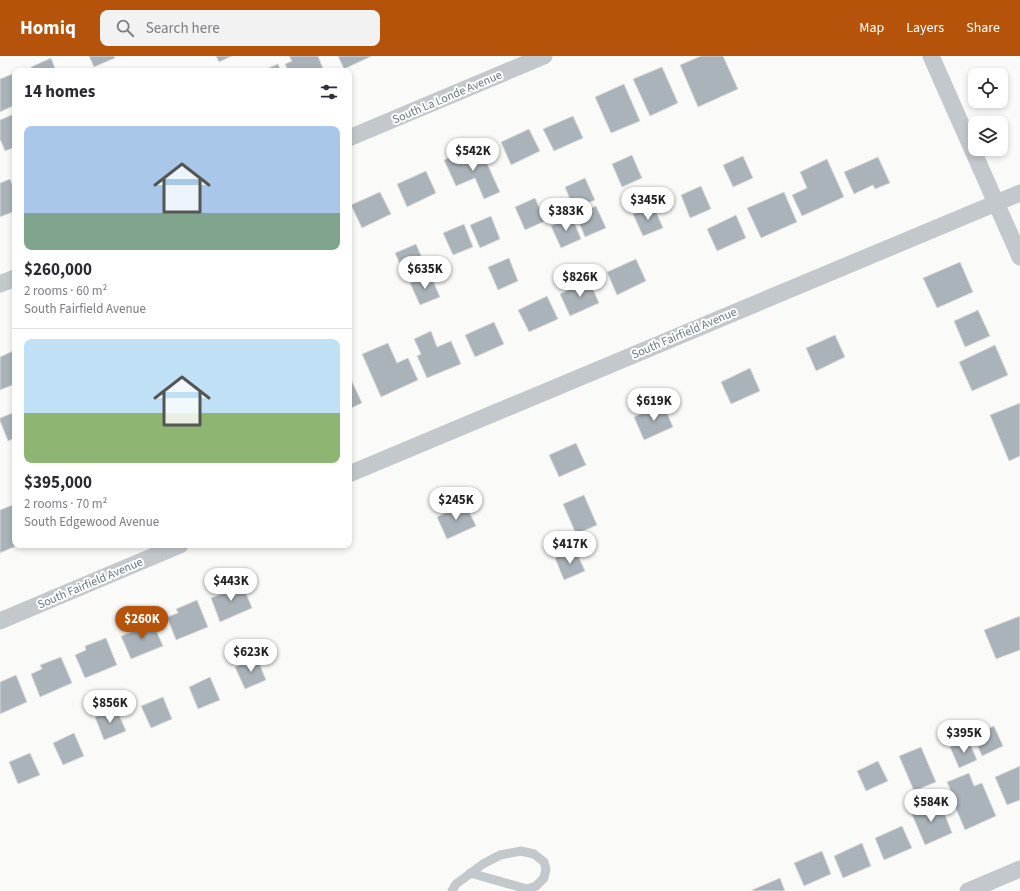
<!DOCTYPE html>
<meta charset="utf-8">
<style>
:root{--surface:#fff;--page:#f2f2f3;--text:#2b2b33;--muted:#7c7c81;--line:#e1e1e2;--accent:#b45309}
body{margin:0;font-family:"Source Sans 3",sans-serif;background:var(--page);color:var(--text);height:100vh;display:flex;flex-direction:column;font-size:15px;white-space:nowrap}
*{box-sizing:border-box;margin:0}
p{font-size:13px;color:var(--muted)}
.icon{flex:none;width:22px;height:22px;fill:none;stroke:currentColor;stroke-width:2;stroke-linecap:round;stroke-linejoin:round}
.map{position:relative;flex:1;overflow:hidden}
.details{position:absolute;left:12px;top:12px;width:340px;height:480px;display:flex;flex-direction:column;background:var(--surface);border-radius:8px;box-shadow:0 2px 6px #0003}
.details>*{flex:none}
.tools{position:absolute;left:968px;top:12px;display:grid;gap:8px}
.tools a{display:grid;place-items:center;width:40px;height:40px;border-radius:8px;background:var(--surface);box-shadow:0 2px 6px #0003;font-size:20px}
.price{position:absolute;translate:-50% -34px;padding:0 9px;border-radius:14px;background:#fff;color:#222;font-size:13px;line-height:26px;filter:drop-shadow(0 1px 2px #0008)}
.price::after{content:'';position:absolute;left:50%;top:24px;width:12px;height:9px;margin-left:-6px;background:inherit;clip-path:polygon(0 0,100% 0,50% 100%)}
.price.on{background:var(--accent);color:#fff}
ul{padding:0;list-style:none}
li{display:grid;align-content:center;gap:8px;height:212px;padding:0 12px}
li+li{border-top:1px solid var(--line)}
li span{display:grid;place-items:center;height:124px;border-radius:8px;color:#555}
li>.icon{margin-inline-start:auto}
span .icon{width:72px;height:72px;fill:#fffc;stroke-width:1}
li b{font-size:17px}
h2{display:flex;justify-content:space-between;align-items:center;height:48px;padding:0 12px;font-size:17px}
header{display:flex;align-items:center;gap:24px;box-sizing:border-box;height:56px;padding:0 20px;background:var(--accent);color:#fff}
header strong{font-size:19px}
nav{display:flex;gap:22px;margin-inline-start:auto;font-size:14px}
.search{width:280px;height:36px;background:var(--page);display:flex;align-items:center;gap:10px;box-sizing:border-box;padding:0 14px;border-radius:8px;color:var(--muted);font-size:15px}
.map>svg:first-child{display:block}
.building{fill:#aab3b9;stroke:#dcdcda}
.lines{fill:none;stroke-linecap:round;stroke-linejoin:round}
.lane{stroke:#c3c8cc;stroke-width:9}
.street{stroke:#c3c8cc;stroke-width:17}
.labels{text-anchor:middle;stroke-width:4;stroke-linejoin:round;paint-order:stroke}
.street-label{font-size:12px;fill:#657683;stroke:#fff}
</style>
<header>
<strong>Homiq</strong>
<div class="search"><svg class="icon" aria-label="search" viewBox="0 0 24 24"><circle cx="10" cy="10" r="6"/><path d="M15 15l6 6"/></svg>Search here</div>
<nav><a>Map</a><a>Layers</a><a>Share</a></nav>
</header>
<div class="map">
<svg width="1020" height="835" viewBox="0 0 1020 835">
<rect width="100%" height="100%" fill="#fafaf8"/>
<g class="building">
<polygon points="89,0 114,0 115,2 94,11"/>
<polygon points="216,0 232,0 219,6"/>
<polygon points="289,0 318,0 324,15 288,15 285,8 292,5"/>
<polygon points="338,0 372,0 344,13"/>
<polygon points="701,0 723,0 738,33 698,51 680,9"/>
<polygon points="51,2 56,15 32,15 31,11"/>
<polygon points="278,8 281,15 261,15"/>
<polygon points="662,11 678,47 650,60 633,23"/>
<polygon points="15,17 15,49 0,56 0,23"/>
<polygon points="624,28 640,65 611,77 595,41"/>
<polygon points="14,58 15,62 15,91 5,95 0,83 0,64"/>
<polygon points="573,60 583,82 554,95 543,73"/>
<polygon points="529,73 540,95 511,109 501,86"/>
<polygon points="480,92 500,136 484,143 475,122 456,130 444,104 459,97 461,101"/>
<polygon points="632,99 642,122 622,131 612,108"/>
<polygon points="743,100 753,122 733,131 723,109"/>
<polygon points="878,101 890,127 875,133 873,129 854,138 844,116"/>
<polygon points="827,103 844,141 802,160 792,139 807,132 800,116"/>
<polygon points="426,115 436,137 407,151 397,128"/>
<polygon points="585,122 595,144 574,153 565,131"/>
<polygon points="10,123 15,135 15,155 0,161 0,127"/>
<polygon points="701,130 711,153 690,162 681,139"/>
<polygon points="380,136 391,158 362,172 351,149"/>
<polygon points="784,136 797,166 761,182 747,152"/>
<polygon points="535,142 545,165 525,174 515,151"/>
<polygon points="653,149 663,172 643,180 633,158"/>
<polygon points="596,150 606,172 585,181 576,159"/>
<polygon points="736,159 746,182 717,195 707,173"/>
<polygon points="491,160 500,183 480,192 470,169"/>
<polygon points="572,161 581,183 561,192 551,170"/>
<polygon points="464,168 473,191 453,199 443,177"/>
<polygon points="416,188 426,211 405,219 395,197"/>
<polygon points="509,202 518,225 498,234 488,211"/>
<polygon points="636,203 646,225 617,239 607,216"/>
<polygon points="960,206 973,236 937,252 923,222"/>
<polygon points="430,218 440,241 420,249 410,227"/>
<polygon points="589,224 599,247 570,260 560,238"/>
<polygon points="547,240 558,263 529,276 518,254"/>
<polygon points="978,254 990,280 965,291 954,265"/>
<polygon points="494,266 504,288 475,301 465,279"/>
<polygon points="431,275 437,291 451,285 461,308 427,322 417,300 421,298 414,283"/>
<polygon points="835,279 845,301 816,315 806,292"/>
<polygon points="388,287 397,307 408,302 418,324 381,341 362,298"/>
<polygon points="995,289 1008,319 972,335 959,306"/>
<polygon points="15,294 15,328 0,334 0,301"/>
<polygon points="750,312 760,335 731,348 721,326"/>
<polygon points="349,319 362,347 349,353"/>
<polygon points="1020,347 1020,400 1009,405 990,359"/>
<polygon points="663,348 673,371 644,384 634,361"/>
<polygon points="15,356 15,382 8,385 0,365 0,362"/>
<polygon points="576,387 586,409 559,421 549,399"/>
<polygon points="584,439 597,469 576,478 563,448"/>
<polygon points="465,447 476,470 447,483 437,461"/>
<polygon points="15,448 15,488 16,490 0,497 0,454"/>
<polygon points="575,493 585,515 564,524 555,502"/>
<polygon points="241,525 252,552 220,566 211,542 222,538 220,534"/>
<polygon points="197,544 208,571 176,584 167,561 178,557 176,553"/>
<polygon points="1020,560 1020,594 996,603 984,574"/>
<polygon points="151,563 163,590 131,603 121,580 132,576 131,572"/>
<polygon points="106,582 117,609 85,622 75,599 86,594 85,590"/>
<polygon points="61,601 72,627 40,641 31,618 42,613 40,609"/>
<polygon points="257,602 266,624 245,633 235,611"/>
<polygon points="16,619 27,646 0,658 0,626"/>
<polygon points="210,621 220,644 198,653 189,631"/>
<polygon points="163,641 172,663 151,672 141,650"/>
<polygon points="116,652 126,675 104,684 95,661"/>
<polygon points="994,670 1003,690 982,700 973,679"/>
<polygon points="74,677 84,700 63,709 53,687"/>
<polygon points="968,683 977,704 959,712 950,691"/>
<polygon points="921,691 936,726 914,735 899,700"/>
<polygon points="30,697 40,719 18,728 9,706"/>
<polygon points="878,705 888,725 866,735 857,715"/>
<polygon points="1020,710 1020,744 1007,749 995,721"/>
<polygon points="969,717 974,730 982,727 996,760 965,774 951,741 953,740 947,726"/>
<polygon points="935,746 940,756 943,754 952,777 925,789 911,756"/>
<polygon points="902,770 912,792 884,804 875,782"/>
<polygon points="862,787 871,810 843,822 834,800"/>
<polygon points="822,795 831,818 804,830 794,807"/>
<polygon points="780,822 785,835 752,835 752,834"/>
</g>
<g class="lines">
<polyline class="lane" points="452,835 456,828 483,808 500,799 521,795 534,798 544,806 546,813 544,822 536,830 527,833 470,817"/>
<g class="street">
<polyline points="931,0 1020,201"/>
<polyline points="349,82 544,0"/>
<polyline points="0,228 15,222"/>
<polyline points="349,418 1020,137"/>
<polyline points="0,565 180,489"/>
<polyline points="968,835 1020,813"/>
</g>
</g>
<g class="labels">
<g class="street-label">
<text transform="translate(447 41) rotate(-23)" y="4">South La Londe Avenue</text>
<text transform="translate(684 277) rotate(-23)" y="4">South Fairfield Avenue</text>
<text transform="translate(90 527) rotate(-23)" y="4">South Fairfield Avenue</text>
</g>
</g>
</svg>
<div class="tools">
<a><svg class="icon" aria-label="locate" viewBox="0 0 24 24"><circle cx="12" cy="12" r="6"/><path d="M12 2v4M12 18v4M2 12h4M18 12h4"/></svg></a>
<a><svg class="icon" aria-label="layers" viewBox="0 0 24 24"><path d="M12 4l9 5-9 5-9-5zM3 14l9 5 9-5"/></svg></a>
</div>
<b class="price" style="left:473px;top:116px">$542K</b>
<b class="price" style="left:648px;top:165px">$345K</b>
<b class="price" style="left:566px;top:176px">$383K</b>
<b class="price" style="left:425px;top:234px">$635K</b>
<b class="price" style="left:580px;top:242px">$826K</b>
<b class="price" style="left:654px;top:366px">$619K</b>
<b class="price" style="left:456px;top:465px">$245K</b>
<b class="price" style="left:570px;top:509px">$417K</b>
<b class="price" style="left:231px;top:546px">$443K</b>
<b class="price on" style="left:142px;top:584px">$260K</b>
<b class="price" style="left:251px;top:617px">$623K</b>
<b class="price" style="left:110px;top:668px">$856K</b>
<b class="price" style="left:964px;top:698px">$395K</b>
<b class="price" style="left:931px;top:767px">$584K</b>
<section class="details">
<h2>14 homes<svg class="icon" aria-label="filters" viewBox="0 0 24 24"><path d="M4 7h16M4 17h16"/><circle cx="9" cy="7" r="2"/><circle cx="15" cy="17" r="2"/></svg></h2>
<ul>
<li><span style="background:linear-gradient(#a9c7e8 70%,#7fa58c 0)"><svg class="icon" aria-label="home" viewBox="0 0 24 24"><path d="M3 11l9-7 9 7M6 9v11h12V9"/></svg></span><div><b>$260,000</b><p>2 rooms · 60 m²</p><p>South Fairfield Avenue</p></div></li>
<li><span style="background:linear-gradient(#bfe0f5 60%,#8fb573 0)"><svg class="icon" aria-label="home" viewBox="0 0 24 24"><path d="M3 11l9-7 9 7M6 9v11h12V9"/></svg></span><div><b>$395,000</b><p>2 rooms · 70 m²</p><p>South Edgewood Avenue</p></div></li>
</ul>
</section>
</div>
